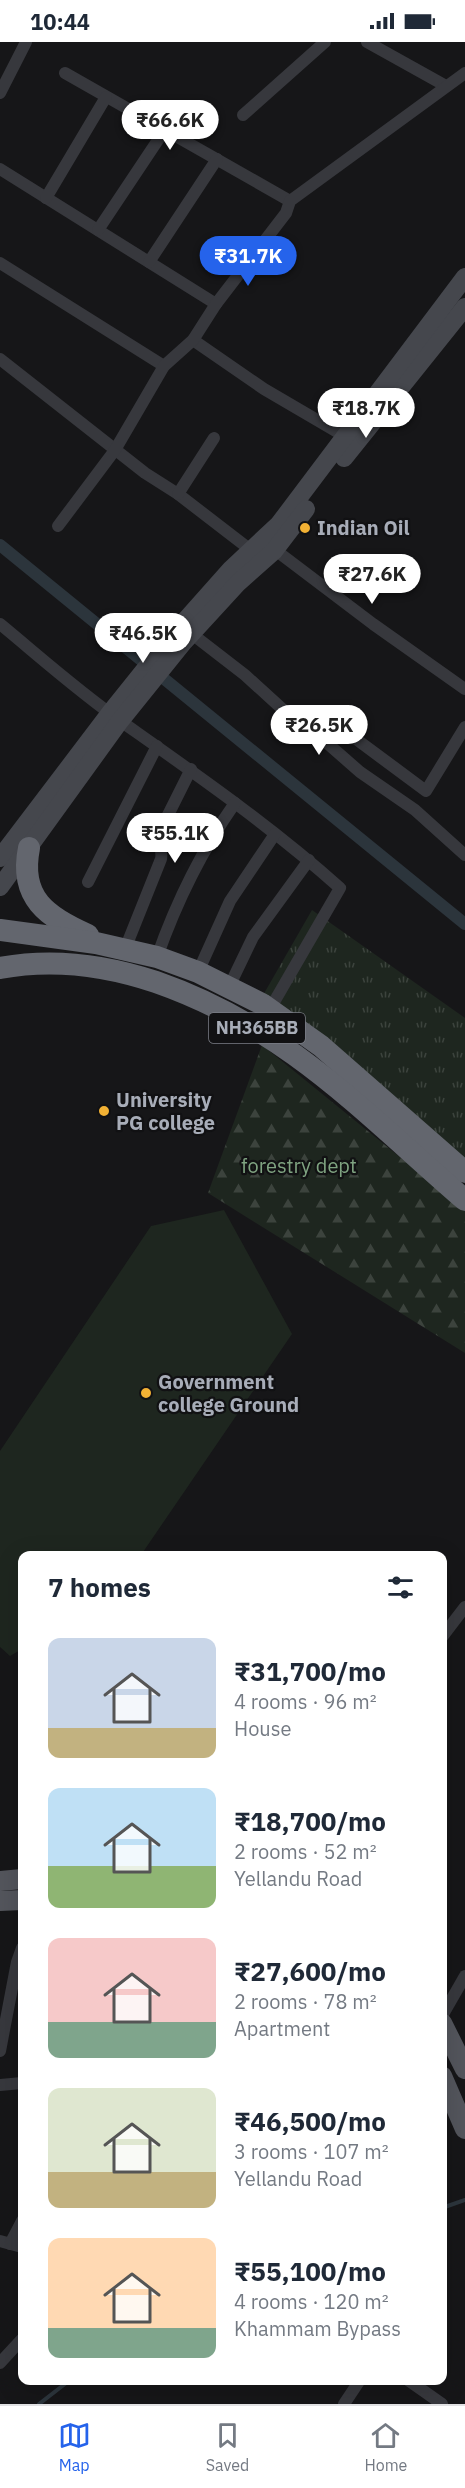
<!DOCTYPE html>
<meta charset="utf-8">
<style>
:root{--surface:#fff;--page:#f6f6f7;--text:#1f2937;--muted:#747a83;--line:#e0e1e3;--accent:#2563eb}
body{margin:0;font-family:"IBM Plex Sans",sans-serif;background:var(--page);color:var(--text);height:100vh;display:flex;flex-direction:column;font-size:22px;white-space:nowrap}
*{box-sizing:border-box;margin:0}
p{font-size:20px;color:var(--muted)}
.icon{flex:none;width:33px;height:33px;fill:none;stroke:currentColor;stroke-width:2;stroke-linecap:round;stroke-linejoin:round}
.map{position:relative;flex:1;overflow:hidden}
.drawer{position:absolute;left:18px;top:1509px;width:429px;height:834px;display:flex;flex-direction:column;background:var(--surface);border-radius:12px;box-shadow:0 6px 24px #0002}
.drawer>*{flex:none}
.price{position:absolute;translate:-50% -51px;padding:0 14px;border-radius:21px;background:#fff;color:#222;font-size:20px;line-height:39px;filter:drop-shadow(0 2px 3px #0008)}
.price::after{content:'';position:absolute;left:50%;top:36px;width:18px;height:14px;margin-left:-9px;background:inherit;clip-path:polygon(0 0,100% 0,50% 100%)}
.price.active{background:var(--accent);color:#fff}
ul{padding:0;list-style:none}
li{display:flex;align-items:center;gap:18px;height:150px;padding:0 30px}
li span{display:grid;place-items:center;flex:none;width:168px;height:120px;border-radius:12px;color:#555}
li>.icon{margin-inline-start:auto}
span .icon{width:72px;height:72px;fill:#fffc;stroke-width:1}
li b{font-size:26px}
h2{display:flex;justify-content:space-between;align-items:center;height:72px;padding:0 30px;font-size:26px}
.status{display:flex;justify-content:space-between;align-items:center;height:42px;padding:0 30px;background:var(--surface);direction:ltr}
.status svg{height:16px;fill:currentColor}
.tabs{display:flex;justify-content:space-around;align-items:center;height:84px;border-top:2px solid var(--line);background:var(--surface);font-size:16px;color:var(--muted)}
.tabs a{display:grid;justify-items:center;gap:3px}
.tabs .active{color:var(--accent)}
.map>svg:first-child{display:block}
.grass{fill:url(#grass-tufts)}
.forest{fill:url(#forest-firs)}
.pitch{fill:#1e261f}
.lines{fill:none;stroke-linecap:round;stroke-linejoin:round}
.stream{stroke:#2c353c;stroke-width:4}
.canal{stroke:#2c353c;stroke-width:12}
.street{stroke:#37383d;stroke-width:12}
.secondary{stroke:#45474d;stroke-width:18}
.primary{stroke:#53555c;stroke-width:20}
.highway{stroke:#63666e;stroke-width:22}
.poi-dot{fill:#f2b134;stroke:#111113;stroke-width:2}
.labels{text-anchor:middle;stroke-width:4.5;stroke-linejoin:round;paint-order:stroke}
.shield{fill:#111113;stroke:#7b7e86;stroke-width:1.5}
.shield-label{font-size:18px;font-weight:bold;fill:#a8adb8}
.poi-label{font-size:20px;font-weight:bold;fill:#a8adb8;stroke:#111113;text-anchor:start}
.park-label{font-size:20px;fill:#7fa381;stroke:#111113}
</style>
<div class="status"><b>10:44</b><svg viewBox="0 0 49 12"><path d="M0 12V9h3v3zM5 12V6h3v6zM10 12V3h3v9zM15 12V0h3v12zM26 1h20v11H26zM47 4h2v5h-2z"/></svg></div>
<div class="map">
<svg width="465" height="2362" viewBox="0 0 465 2362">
<defs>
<pattern id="grass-tufts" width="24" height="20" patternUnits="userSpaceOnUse" patternTransform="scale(1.5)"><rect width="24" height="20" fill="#1e261f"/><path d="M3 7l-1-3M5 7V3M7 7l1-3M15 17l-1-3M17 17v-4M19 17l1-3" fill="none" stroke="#3c433d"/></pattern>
<pattern id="forest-firs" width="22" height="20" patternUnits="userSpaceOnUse" patternTransform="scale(1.5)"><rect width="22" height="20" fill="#1e261f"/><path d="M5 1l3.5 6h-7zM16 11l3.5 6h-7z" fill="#3c433d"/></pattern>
</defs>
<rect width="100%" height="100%" fill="#161618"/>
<polygon class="grass" points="312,868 465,976 465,1121 262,955"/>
<polygon class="forest" points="262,1003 465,1168 465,1311 208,1151"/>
<polygon class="pitch" points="224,1168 292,1292 141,1513 22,1514 22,1607 10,1614 0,1605 0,1409 151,1184"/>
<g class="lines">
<g class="stream">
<polyline points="442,2166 465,2158"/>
<polyline points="39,2362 70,2338"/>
</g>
<polyline class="canal" points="0,503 465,882"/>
<g class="street">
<polyline points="367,0 446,44"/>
<polyline points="65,31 290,159"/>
<polyline points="0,51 26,0"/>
<polyline points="243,73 325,0"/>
<polyline points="0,127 216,262"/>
<polyline points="46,156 106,55"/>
<polyline points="98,188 164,89"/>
<polyline points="149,220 217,117"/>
<polyline points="0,221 164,324"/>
<polyline points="193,298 264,347 346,395"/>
<polyline points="0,317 145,431 178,452 252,509"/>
<polyline points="178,452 214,396"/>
<polyline points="58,484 115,408 164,324 193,298 216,262 286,171 290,159 465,31"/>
<polyline points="270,504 373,582 465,647"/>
<path d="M0,582C40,615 79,650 122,680C197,733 272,785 340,846L270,967"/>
<polyline points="192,592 245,633 290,674 319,694 360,730 415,768 465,813"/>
<polyline points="356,697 426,749 465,685"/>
<polyline points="88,840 157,704"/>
<path d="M125,907L161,817C163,808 158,802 158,793L191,727"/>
<path d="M157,915C176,861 202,808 235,761"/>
<polyline points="198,930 230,859 275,792"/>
<polyline points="229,945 253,895 309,818"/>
<polyline points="442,1595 465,1565"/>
<polyline points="442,1974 465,1934"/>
<polyline points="0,2009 17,1920 22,1906"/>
<polyline points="0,2043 22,2041"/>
<polyline points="0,2199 22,2205"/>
<polyline points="10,2202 22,2179"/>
<polyline points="0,2321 22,2297"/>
<polyline points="408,2338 442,2362"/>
<polyline points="344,2362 360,2338"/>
</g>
<g class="secondary">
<polyline points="344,416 465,265"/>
<polyline points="0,816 110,671 175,590 231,527 279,482 465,235"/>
<polyline points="0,845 120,679 182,602 238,541 274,509 306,467"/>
</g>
<g class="primary">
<polyline points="0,1839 22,1837"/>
<polyline points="0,1859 22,1858"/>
<polyline points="442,1981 465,2027"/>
<polyline points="442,2034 465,2087"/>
</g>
<g class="highway">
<path d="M29,806C19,856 47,875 88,893"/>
<polyline points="0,888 96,901 157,915 198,930 262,962 321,1004 465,1130"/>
<path d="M0,926C53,916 105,923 156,940C288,986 363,1070 465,1158"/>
</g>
</g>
<g class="poi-dot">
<circle cx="305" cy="486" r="6"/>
<circle cx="104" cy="1069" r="6"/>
<circle cx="146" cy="1351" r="6"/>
</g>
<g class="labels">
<rect class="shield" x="209" y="971" width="96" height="30" rx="4.5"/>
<g class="shield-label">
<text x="257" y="992">NH365BB</text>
</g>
<g class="poi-label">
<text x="317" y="493">Indian Oil</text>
<text x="116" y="1065">University<tspan x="116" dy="23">PG college</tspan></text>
<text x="158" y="1347">Government<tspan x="158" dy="23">college Ground</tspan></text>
</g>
<g class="park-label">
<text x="299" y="1131">forestry dept</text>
</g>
</g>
</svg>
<b class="price" style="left:170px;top:109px">₹66.6K</b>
<b class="price active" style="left:248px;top:245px">₹31.7K</b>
<b class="price" style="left:366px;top:397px">₹18.7K</b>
<b class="price" style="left:372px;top:563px">₹27.6K</b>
<b class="price" style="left:143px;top:622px">₹46.5K</b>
<b class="price" style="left:319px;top:714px">₹26.5K</b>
<b class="price" style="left:175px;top:822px">₹55.1K</b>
<section class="drawer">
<h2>7 homes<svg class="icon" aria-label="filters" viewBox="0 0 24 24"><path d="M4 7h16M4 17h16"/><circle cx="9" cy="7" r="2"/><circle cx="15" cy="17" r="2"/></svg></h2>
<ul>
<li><span style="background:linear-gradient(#c9d6e8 75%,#c2b280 0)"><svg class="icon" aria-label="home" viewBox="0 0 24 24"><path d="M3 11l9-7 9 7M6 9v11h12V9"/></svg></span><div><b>₹31,700/mo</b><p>4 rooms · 96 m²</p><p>House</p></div></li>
<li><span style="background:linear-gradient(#bfe0f5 65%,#8fb573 0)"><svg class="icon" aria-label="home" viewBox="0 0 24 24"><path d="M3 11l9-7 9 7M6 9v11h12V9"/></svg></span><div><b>₹18,700/mo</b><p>2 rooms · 52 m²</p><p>Yellandu Road</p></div></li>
<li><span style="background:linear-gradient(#f6c9c9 70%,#7fa58c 0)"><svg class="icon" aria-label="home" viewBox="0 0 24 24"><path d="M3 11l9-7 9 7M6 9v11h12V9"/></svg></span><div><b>₹27,600/mo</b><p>2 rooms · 78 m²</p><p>Apartment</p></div></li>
<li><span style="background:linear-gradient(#dfe7d0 70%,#c2b280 0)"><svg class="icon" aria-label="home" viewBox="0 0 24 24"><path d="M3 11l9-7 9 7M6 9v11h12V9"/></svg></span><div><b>₹46,500/mo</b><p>3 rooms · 107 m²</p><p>Yellandu Road</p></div></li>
<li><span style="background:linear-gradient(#ffd9b3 75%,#7fa58c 0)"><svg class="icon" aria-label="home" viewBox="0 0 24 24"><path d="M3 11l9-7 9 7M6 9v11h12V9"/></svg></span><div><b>₹55,100/mo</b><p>4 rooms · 120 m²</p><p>Khammam Bypass</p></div></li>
</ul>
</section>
</div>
<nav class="tabs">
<a class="active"><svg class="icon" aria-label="map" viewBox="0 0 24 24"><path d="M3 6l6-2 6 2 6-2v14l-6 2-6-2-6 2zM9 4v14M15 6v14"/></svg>Map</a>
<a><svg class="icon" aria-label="saved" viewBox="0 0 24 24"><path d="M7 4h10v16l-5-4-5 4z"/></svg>Saved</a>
<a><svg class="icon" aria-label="home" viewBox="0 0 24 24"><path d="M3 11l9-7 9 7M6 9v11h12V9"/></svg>Home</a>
</nav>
